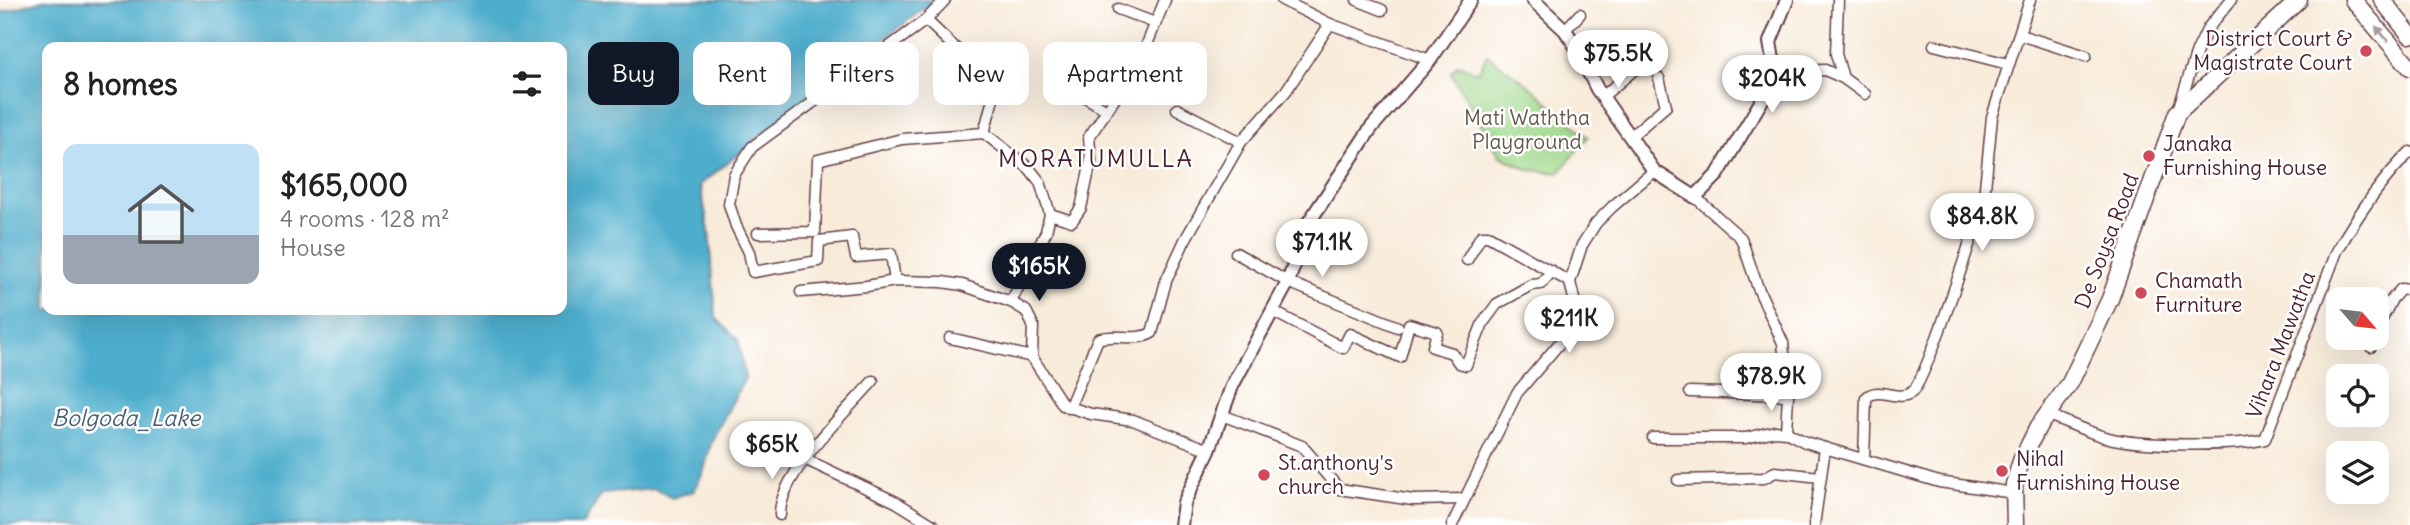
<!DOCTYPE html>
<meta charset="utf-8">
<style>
:root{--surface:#fff;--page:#f2f2f2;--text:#222;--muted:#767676;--accent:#111827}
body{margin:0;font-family:Delius,sans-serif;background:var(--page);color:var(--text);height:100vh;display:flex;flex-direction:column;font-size:26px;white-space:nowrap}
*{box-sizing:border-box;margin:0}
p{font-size:23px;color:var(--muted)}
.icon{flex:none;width:38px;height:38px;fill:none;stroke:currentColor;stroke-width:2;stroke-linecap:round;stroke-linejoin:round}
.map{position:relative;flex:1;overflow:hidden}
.drawer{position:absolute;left:42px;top:42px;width:525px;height:273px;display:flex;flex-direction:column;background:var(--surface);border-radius:14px;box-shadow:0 7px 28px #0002}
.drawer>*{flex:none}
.banner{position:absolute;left:588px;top:42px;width:665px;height:63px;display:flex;gap:14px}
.needle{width:46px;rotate:118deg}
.fabs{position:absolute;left:2326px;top:287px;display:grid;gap:14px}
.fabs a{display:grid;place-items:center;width:63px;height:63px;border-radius:14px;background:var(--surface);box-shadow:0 7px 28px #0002;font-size:35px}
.price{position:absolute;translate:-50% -60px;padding:0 16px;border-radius:24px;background:#fff;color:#222;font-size:23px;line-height:46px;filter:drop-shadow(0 2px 4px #0008)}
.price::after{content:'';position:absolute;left:50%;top:42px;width:21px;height:16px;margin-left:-10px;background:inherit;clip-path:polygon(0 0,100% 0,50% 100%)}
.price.active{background:var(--accent);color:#fff}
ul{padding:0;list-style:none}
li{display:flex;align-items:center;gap:21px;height:175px;padding:0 21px}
li span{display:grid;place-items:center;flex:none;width:196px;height:140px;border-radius:14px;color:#555}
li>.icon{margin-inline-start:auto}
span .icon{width:84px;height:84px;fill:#fffc;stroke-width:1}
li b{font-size:30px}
h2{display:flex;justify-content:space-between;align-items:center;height:84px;padding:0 21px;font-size:30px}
.tag{padding:0 24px;border-radius:14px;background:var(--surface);box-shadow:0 7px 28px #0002;font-size:24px;line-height:63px}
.tag.active{background:var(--accent);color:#fff}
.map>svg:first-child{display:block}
.green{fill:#9ed78a;stroke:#747b5a;stroke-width:2}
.water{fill:#4dadcc;stroke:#4c667c;stroke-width:2;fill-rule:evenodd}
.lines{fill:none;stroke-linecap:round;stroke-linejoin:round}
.minor-casing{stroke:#643e45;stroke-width:13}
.tertiary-casing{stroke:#643e45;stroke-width:16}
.primary-casing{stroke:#643e45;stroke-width:19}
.trunk-casing{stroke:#643e45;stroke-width:19}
.minor{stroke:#fff;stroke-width:10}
.tertiary{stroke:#fff;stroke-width:12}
.primary{stroke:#fff;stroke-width:16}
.trunk{stroke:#fff;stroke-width:16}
.oneway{fill:#ae9aa0}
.poi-dot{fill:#d1495b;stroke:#fff;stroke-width:2.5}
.labels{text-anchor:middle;stroke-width:5;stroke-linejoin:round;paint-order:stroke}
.poi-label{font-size:21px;fill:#4a1f2b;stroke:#fff;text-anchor:start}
.park-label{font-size:21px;fill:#635648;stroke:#fff}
.street-label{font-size:21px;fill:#4a1f2b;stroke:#fff}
.water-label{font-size:23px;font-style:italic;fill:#4b5f73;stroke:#fff}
.quarter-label{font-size:24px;letter-spacing:2px;fill:#4a1f2b;stroke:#fff}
</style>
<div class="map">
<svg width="2410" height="525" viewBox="0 0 2410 525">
<rect width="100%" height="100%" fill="#fff"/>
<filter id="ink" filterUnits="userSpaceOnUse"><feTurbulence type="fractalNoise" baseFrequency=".0143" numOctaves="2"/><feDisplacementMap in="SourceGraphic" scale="14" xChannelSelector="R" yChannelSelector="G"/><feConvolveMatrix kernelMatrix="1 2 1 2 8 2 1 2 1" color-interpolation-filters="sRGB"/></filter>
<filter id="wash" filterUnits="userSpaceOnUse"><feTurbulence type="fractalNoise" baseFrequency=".00686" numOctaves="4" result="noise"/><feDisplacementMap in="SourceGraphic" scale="28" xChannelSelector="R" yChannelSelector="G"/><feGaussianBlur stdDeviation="1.57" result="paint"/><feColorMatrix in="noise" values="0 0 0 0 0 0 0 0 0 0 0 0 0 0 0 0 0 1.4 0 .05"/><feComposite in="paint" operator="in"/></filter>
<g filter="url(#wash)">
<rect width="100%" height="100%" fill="#f8ebd9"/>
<polygon class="green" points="1487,55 1527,84 1588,137 1559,173 1529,170 1500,156 1451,72 1457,65 1478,72"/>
<path class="water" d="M43,0H935L812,94L700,185L709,230L716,318L738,340L745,378L712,440L704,470L694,491L672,498L655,489L602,494L582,525H0V13ZM47,47H562V310H47Z"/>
</g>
<g filter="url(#ink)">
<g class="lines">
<g class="minor-casing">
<g id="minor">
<polyline points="1282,0 1330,24 1430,60"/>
<polyline points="1357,0 1382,10"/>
<polyline points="1838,0 1836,54 1843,78 1865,94"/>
<polyline points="1118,9 1155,23"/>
<polyline points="926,20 996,87 984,133"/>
<polyline points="1565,30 1580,14"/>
<polyline points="2020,35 2086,56"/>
<polyline points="1934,45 2008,64"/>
<polyline points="1773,60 1803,71 1825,70 1843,78"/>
<polyline points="1073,90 1107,110 1139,64 1165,0"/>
<polyline points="1602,97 1648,58"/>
<polyline points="1177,109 1241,142"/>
<polyline points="2178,110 2197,51 2208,28 2231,0"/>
<polyline points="1630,137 1666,106 1659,78"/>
<polyline points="1050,214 1072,221 1081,208 1091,161 1089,137 1107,110"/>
<polyline points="758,233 815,232 818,160 902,139 984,133 1029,168 1040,182 1050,214 1046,232 1011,302"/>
<polyline points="1236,253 1288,282 1398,327"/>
<polyline points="1467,260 1481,236 1488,236 1570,282"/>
<polyline points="895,281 891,254 856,257 852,237 819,241 818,261 753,272 749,252 736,226 729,204 734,175 752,147 926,20 945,0"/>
<polyline points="801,292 867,286 895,281 942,282 962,285 1011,302 1026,311 1033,325 1032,357 1063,405 1091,414 1133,420 1209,450"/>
<polyline points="1274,312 1343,348 1350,334 1400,357 1409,324 1437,332 1433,347 1452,353 1459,363 1466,365 1483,323 1497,304 1531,285 1541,284 1552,271"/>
<polyline points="2376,331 2392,299 2401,289 2410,290"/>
<polyline points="950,338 1032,357"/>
<polyline points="2371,347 2374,338"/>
<polyline points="1690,392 1788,395 1783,343 1758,288 1741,238 1695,197"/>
<path d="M1069,408L1098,339C1115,333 1136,342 1152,333L1166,281L1185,240L1241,142L1286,91L1330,24"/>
<polyline points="1222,415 1302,446 1339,489 1413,500 1464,499"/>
<path d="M2048,415C2068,422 2088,433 2109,438C2139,446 2236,447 2265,439L2337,251C2357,216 2380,181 2410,152"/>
<polyline points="1786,432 1788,395"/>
<polyline points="1653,438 1746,438 1775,431 1786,432 1805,442 1939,482 2014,493"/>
<polyline points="779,447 896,502 933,525"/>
<path d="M1864,458L1866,398C1879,385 1897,403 1912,392C1925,383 1972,236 1980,211L1985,188L1992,117L2030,0"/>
<polyline points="1678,480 1764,478 1775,472 1820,477"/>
<path d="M780,515C779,474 846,412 873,381"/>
<polyline points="1452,525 1517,393 1563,339 1573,319 1574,299 1570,282 1582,245 1596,223 1612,207 1654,171"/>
<polyline points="1814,525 1825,448"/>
</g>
</g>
<g class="tertiary-casing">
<g id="tertiary">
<polyline points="1533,0 1565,30 1575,45 1597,89 1654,171 1695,197 1718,174 1765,95 1772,77 1773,60 1770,42 1787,0"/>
<polyline points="1181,525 1184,503 1209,450 1232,386 1288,282 1309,222 1371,128 1430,60 1471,0"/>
</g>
</g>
<g class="primary-casing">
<polyline id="primary" points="2015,525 2014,484 2021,461 2038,427 2070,383 2110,299 2177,113 2299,0"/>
</g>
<g class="trunk-casing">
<g id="trunk">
<polyline points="2353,0 2410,67"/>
<polyline points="2382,0 2410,35"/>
</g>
</g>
<use href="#minor" class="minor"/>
<use href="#tertiary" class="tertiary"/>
<use href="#primary" class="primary"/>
<use href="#trunk" class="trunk"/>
</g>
<defs><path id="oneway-solid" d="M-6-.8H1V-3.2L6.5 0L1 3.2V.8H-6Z" transform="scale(1.75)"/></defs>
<use class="oneway" href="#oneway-solid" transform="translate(2382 34) rotate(-130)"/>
</g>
<g class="poi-dot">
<circle cx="2366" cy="51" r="7"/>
<circle cx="2149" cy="156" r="7"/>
<circle cx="2141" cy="293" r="7"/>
<circle cx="2002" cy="471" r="7"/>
<circle cx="1264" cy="475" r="7"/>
</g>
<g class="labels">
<g class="poi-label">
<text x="2352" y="46" text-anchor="end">District Court &amp;<tspan x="2352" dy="24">Magistrate Court</tspan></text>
<text x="2163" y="151">Janaka<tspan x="2163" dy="24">Furnishing House</tspan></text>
<text x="2155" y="288">Chamath<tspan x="2155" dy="24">Furniture</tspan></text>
<text x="2016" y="466">Nihal<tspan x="2016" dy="24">Furnishing House</tspan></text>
<text x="1278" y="470">St.anthony's<tspan x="1278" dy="24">church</tspan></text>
</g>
<g class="park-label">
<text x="1527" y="125">Mati Waththa<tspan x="1527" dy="24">Playground</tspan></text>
</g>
<g class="street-label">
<text transform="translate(2107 241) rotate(-69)" y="7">De Soysa Road</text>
<text transform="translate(2281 345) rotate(-69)" y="7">Vihara Mawatha</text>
</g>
<g class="water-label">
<text x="126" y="426">Bolgoda_Lake</text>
</g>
<g class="quarter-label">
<text x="1096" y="167">MORATUMULLA</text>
</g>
</g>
</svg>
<div class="fabs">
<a><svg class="needle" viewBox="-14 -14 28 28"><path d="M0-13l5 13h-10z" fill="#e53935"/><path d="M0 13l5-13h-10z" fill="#767676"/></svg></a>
<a><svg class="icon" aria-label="locate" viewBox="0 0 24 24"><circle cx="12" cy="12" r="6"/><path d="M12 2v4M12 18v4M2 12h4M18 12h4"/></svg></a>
<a><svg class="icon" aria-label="layers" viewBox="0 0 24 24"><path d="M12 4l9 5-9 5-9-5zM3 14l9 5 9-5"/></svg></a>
</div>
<b class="price" style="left:1618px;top:90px">$75.5K</b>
<b class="price" style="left:1772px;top:115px">$204K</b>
<b class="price" style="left:1982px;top:253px">$84.8K</b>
<b class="price" style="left:1322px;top:279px">$71.1K</b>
<b class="price active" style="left:1039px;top:303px">$165K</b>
<b class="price" style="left:1569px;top:355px">$211K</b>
<b class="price" style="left:1771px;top:413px">$78.9K</b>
<b class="price" style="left:772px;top:481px">$65K</b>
<div class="banner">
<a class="tag active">Buy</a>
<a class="tag">Rent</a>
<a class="tag">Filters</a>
<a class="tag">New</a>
<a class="tag">Apartment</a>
</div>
<section class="drawer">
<h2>8 homes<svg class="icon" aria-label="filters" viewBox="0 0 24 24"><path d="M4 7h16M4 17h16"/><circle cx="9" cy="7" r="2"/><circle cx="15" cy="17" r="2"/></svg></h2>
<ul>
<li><span style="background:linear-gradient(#bfe0f5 65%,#9aa5b1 0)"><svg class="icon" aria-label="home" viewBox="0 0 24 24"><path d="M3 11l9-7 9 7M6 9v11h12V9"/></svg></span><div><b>$165,000</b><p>4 rooms · 128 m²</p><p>House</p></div></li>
</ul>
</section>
</div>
